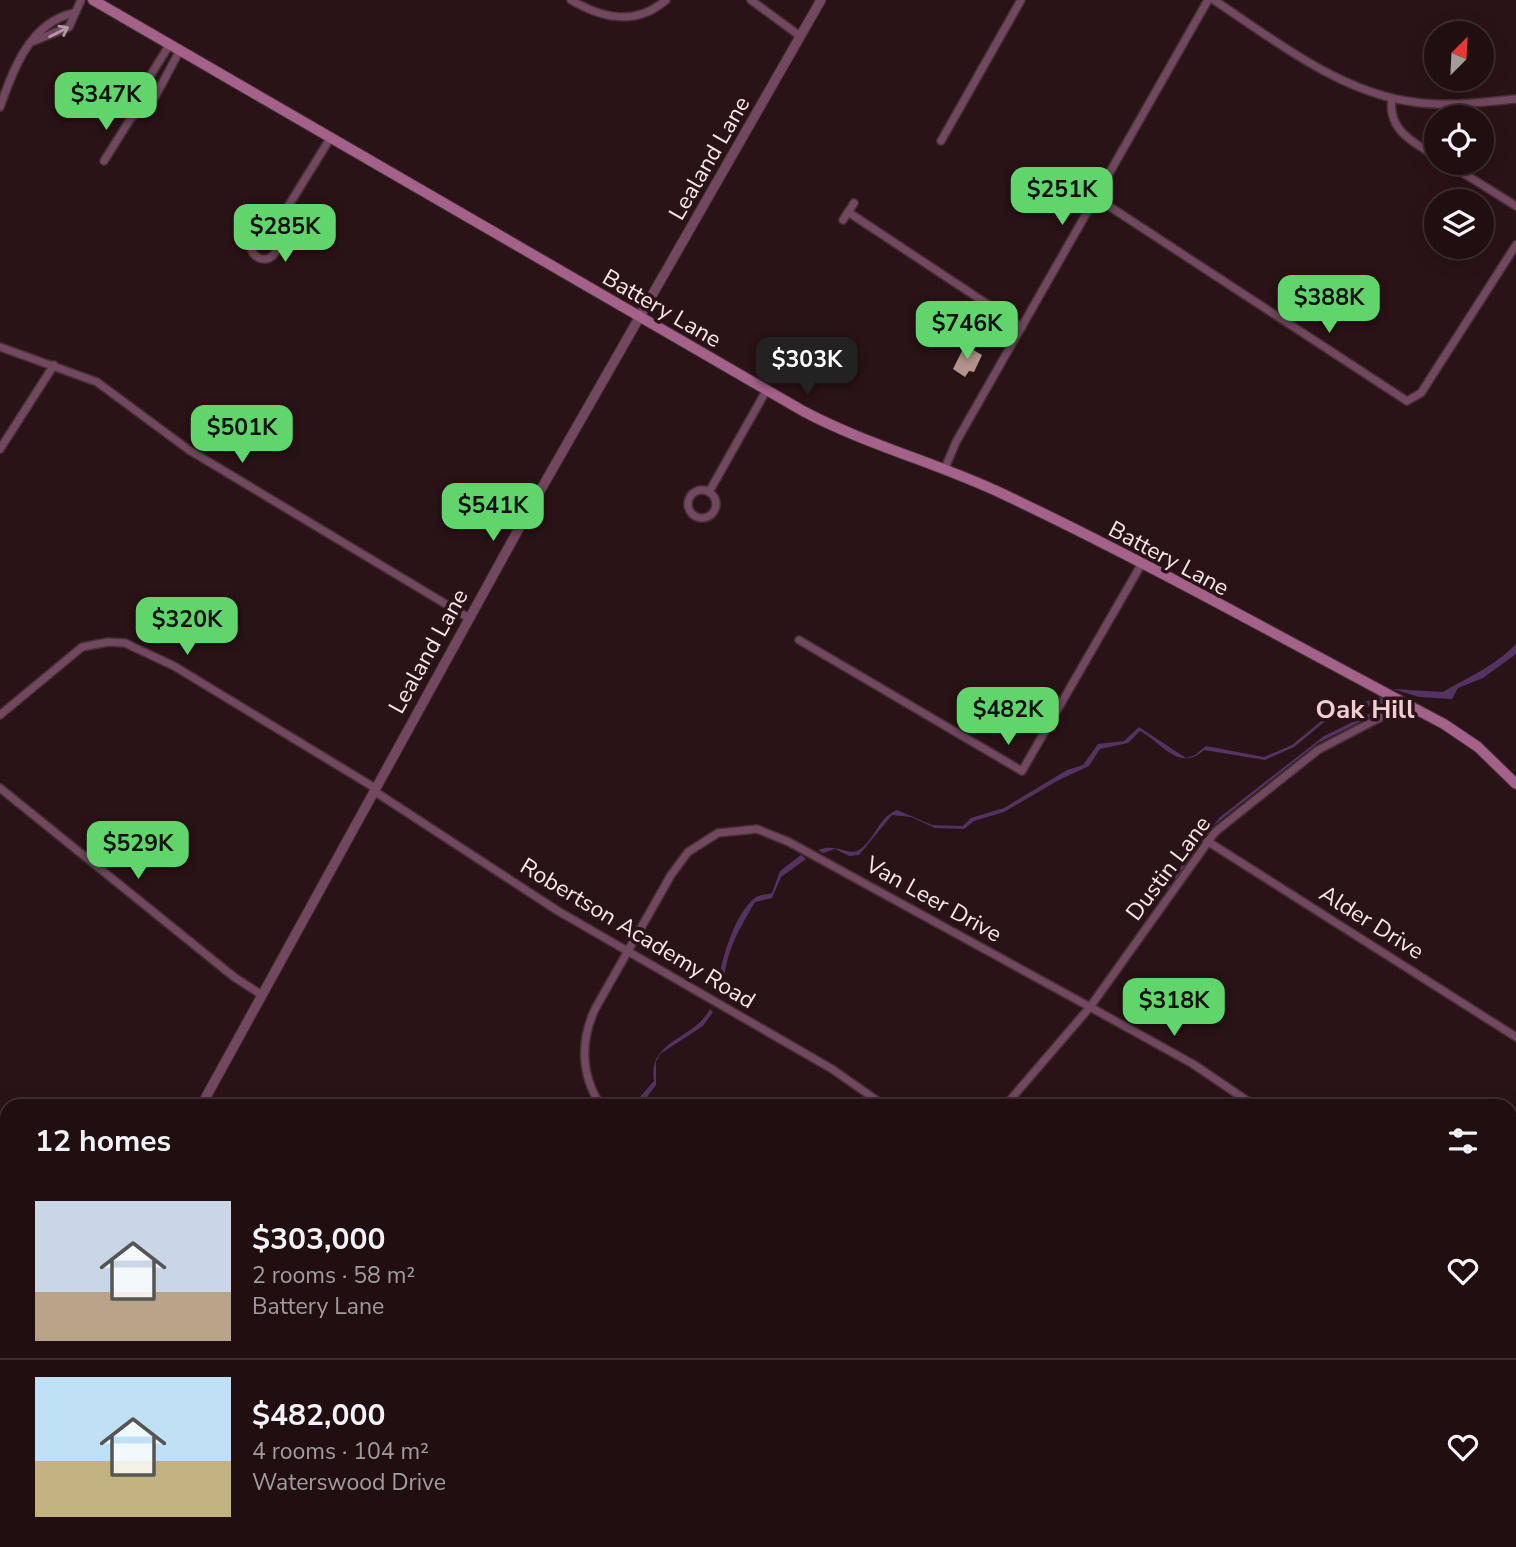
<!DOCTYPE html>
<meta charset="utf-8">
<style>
:root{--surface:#200e10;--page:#281719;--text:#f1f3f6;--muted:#a29c9f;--line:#3d2e30;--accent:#5fd56b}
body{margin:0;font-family:"Nunito Sans",sans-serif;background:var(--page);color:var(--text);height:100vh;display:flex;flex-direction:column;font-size:26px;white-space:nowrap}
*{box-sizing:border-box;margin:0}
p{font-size:23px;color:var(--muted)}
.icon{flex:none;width:38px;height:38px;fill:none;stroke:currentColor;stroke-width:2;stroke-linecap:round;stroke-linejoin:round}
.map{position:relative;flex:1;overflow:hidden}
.drawer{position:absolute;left:0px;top:1099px;width:1517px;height:448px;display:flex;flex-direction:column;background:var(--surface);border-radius:21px 21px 0 0;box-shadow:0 4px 18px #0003,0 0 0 2px var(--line)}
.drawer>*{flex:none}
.needle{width:46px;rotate:24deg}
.tools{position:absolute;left:1424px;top:21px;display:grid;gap:14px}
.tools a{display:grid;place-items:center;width:70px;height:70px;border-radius:50%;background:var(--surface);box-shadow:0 4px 18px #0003,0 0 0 2px var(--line);font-size:35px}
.price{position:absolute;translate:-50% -60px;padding:0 16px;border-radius:14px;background:var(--accent);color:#111;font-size:23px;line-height:46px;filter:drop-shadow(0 2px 4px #0008)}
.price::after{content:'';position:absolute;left:50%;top:42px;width:21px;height:16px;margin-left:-10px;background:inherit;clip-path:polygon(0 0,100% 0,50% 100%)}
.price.on{background:#222;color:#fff}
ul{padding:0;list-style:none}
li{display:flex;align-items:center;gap:21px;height:175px;padding:0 35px}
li+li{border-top:2px solid var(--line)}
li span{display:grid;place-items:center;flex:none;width:196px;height:140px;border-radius:0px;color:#555}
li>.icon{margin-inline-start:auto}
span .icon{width:84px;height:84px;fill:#fffc;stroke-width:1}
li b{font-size:30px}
h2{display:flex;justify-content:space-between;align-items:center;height:84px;padding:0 35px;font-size:30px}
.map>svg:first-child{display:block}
.water{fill:#543261}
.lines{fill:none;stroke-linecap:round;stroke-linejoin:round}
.stream{stroke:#543261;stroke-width:2.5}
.building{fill:#b3958c}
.minor-casing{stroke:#473033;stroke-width:10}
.tertiary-casing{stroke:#473033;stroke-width:11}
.secondary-casing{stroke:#473033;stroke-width:12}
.minor{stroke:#724861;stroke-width:7}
.tertiary{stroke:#724861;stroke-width:9}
.secondary{stroke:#a46189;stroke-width:10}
.oneway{stroke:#b496a4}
.labels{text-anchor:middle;stroke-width:7;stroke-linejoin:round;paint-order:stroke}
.street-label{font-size:23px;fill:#f7e5e7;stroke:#2a1316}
.quarter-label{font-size:26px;font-weight:bold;fill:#f0ced2;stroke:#2a1316}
</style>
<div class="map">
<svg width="1516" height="1547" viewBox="0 0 1516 1547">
<rect width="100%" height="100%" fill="#2a1316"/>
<g class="water">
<path d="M1516,644V654L1483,678L1458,688L1452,699L1419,697L1393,689L1443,692C1468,677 1494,667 1516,644Z"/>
<path d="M1380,697L1388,701L1374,715L1318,743L1213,826L1176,879L1173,877L1220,817L1324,736L1369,714L1376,705L1349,710L1328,719L1294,747L1265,760L1204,750C1180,773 1162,743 1140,731L1128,743L1100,749L1089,766L1057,781L1004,812L974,821L964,829L935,828L911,817L892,815L859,855L849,856L835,849L823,853L818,850C836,843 848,855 857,851C874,843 878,817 897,810L932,825L963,826L971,818L1004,808L1067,770L1083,765L1098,744L1124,741L1139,727L1186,758L1195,755L1206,746L1264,757L1292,745L1331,713Z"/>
<path d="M801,855L806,859L781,877L772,898L755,902C733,940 726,952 722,996L717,993C719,967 733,914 756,897C762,894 766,895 772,893L780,871Z"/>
<path d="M710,1009L713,1012L703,1026L660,1054L656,1062V1085L641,1105L632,1106L654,1081C647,1040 694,1040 710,1009Z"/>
</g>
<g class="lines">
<polyline class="stream" points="1168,888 1169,886"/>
</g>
<polygon class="building" points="965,345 982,355 974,372 969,371 965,377 953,369"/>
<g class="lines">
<g class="minor-casing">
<g id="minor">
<path d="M571,0C603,19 636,26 666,0"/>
<polyline points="751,0 800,36"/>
<path d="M1214,0C1274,40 1341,93 1414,102C1447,107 1483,102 1516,99"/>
<polyline points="34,41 69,27 81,0"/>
<polyline points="170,44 140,92 131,118 155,97 180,50"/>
<path d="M1392,98C1387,130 1413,142 1437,157"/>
<path d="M0,107C13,70 30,22 74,13"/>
<polyline points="941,141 1021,0"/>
<polyline points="104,161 131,118"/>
<polyline points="1447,163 1516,206"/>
<polyline points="1095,197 1407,401 1421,393 1516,245"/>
<polyline points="848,212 1022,327"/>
<polyline points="843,220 854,203"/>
<circle cx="264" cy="246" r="13"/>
<polyline points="271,234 331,137"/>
<polyline points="0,347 97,382 189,450 469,618"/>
<polyline points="0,449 54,365"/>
<polyline points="945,468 956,442 1208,0"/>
<circle cx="702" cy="504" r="14"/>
<polyline points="709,492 766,391"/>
<polyline points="799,640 1022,771 1141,565"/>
<polyline points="0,715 82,647 108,642 125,643 174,666 375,788"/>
<polyline points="0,788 234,977 262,995"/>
<polyline points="374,791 558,911 832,1069 885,1106"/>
<polyline points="1207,841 1516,1037"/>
<path d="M601,1106C581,1075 580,1042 595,1009L671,875L688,852L718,833L757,829L789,842L1090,1007L1193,1064L1255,1106"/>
<polyline points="1005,1106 1090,1007 1215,832 1318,750 1406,704"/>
<polyline points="1510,1323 1516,1327"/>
<polyline points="1510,1519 1516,1521"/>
<polyline points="1088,1540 1096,1547"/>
<polyline points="1375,1547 1379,1540"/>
</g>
</g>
<g class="tertiary-casing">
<g id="tertiary">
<polyline points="201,1106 528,512 821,0"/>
<polyline points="0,1174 7,1178"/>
<polyline points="0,1481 7,1467"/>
<polyline points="434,1540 441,1547"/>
</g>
</g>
<g class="secondary-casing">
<path id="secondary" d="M93,0L803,411C867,445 938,463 1003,494C1153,565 1298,647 1444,724L1478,747L1516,784"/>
</g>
<use href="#minor" class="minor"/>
<use href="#tertiary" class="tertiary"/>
<use href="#secondary" class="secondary"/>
</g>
<defs><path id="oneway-shaft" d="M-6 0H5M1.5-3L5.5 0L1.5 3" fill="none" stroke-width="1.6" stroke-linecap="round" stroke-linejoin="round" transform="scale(1.75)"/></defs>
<use class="oneway" href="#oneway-shaft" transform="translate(59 32) rotate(-27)"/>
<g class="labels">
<g class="street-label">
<text transform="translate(709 158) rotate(-60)" y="8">Lealand Lane</text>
<text transform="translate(662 308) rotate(30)" y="8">Battery Lane</text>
<text transform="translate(1169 558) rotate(28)" y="8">Battery Lane</text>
<text transform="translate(428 651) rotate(-61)" y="8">Lealand Lane</text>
<text transform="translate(1168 868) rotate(-53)" y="8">Dustin Lane</text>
<text transform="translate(934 899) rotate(29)" y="8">Van Leer Drive</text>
<text transform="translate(1372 922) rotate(32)" y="8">Alder Drive</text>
<text transform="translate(638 933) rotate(31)" y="8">Robertson Academy Road</text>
</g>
<g class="quarter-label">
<text x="1365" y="718">Oak Hill</text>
</g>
</g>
</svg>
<div class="tools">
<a><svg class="needle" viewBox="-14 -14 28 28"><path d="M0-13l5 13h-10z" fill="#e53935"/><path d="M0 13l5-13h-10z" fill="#a29c9f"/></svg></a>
<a><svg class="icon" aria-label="locate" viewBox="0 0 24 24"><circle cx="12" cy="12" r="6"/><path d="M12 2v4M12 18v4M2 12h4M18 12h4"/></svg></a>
<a><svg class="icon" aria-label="layers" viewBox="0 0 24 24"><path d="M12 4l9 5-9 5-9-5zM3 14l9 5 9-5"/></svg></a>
</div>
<b class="price" style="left:106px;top:132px">$347K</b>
<b class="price" style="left:1062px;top:227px">$251K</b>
<b class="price" style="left:285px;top:264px">$285K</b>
<b class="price" style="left:1329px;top:335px">$388K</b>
<b class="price" style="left:967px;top:361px">$746K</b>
<b class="price on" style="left:807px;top:397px">$303K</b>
<b class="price" style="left:242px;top:465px">$501K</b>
<b class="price" style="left:493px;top:543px">$541K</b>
<b class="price" style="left:187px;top:657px">$320K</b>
<b class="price" style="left:1008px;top:747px">$482K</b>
<b class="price" style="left:138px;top:881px">$529K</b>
<b class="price" style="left:1174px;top:1038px">$318K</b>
<section class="drawer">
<h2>12 homes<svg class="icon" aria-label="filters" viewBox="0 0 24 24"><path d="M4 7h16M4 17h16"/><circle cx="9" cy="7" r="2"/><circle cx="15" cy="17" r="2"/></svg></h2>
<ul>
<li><span style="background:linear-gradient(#c9d6e8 65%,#b9a48a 0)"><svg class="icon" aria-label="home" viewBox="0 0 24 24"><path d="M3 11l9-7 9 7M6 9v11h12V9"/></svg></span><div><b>$303,000</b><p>2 rooms · 58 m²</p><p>Battery Lane</p></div><svg class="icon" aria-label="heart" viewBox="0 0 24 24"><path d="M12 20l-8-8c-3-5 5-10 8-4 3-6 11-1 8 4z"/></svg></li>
<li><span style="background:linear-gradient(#bfe0f5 60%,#c2b280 0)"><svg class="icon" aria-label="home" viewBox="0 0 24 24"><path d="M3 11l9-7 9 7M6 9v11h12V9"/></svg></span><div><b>$482,000</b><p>4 rooms · 104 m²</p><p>Waterswood Drive</p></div><svg class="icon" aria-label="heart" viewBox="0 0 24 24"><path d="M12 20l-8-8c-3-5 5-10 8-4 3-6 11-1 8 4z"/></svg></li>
</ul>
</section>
</div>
